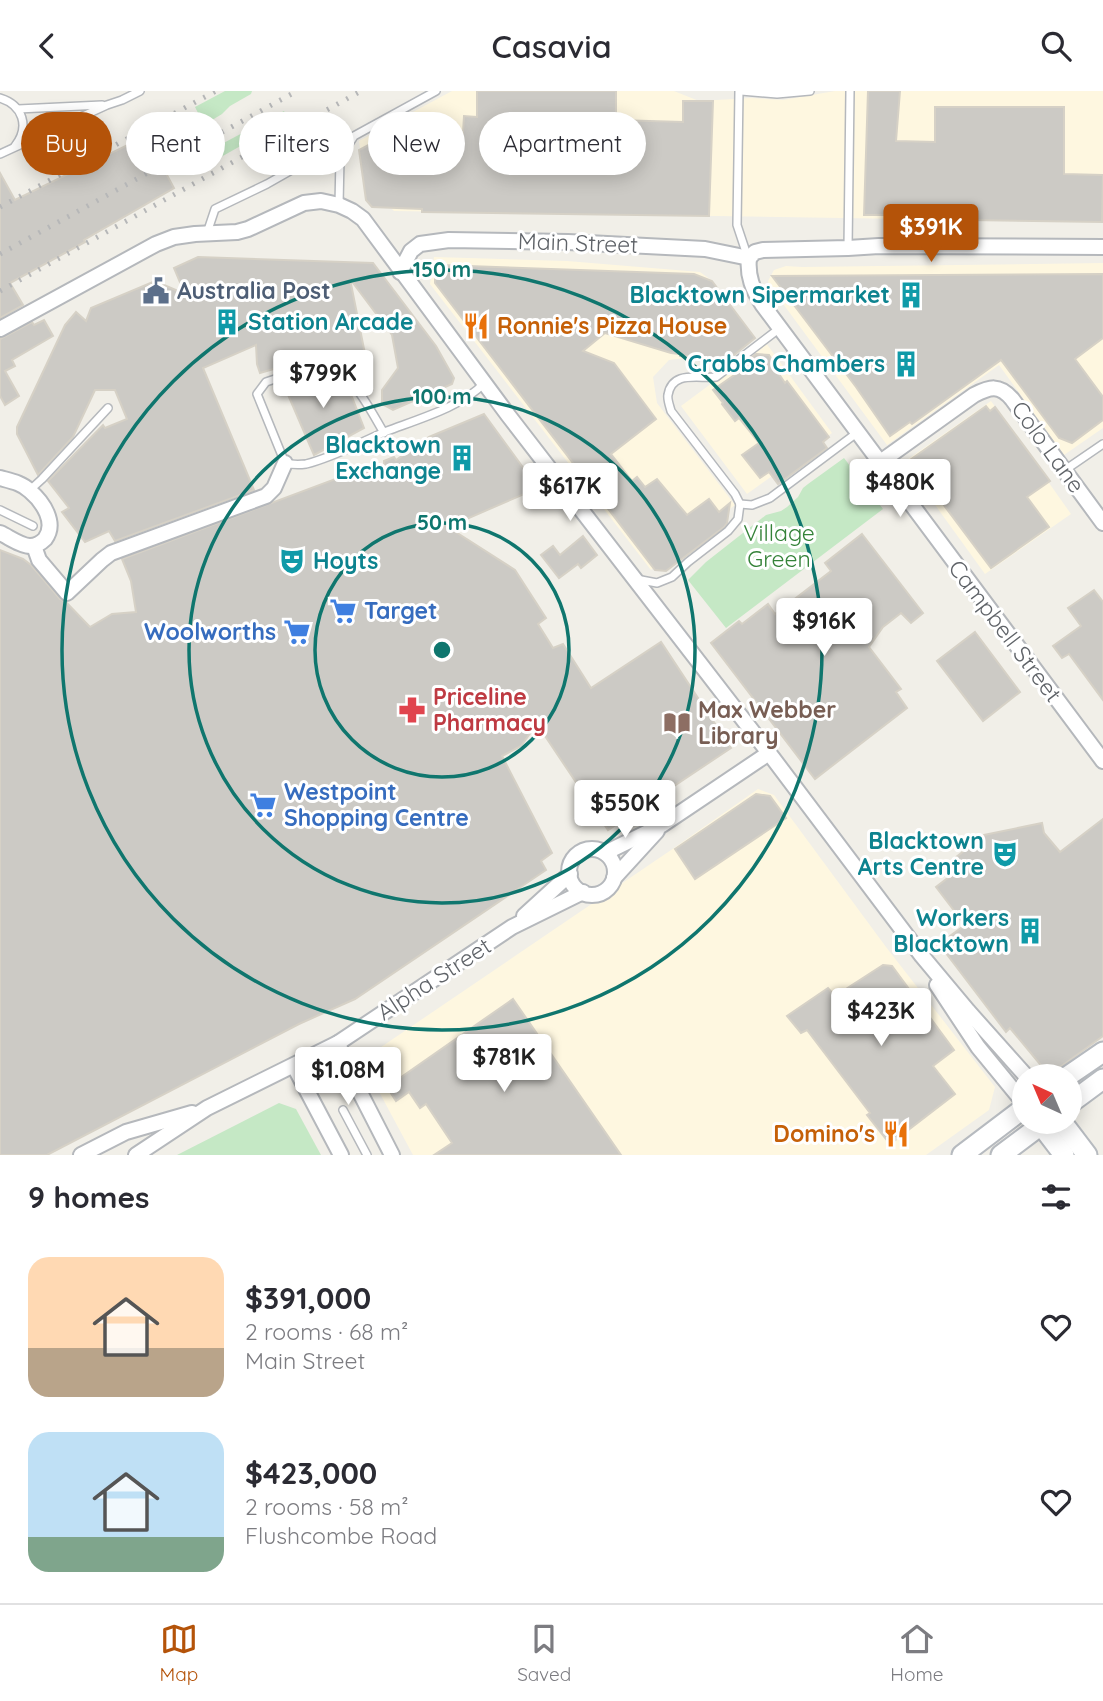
<!DOCTYPE html>
<meta charset="utf-8">
<style>
:root{--surface:#fff;--page:#f2f2f3;--text:#2b2b33;--muted:#7c7c81;--line:#e1e1e2;--accent:#b45309}
body{margin:0;font-family:Quicksand,sans-serif;background:var(--page);color:var(--text);height:100vh;display:flex;flex-direction:column;font-size:26px;white-space:nowrap}
*{box-sizing:border-box;margin:0}
p{font-size:23px;color:var(--muted)}
.icon{flex:none;width:38px;height:38px;fill:none;stroke:currentColor;stroke-width:2;stroke-linecap:round;stroke-linejoin:round}
.map{position:relative;height:1064px;overflow:hidden}
.drawer{display:flex;flex-direction:column;background:var(--surface);flex:1}
.drawer>*{flex:none}
.banner{position:absolute;left:21px;top:21px;width:700px;height:63px;display:flex;gap:14px}
.needle{width:46px;rotate:316deg}
.buttons{position:absolute;left:1012px;top:973px;display:grid;gap:14px}
.buttons a{display:grid;place-items:center;width:70px;height:70px;border-radius:50%;background:var(--surface);box-shadow:0 4px 18px #0003;font-size:35px}
.price{position:absolute;translate:-50% -60px;padding:0 16px;border-radius:7px;background:#fff;color:#222;font-size:23px;line-height:46px;filter:drop-shadow(0 2px 4px #0008)}
.price::after{content:'';position:absolute;left:50%;top:42px;width:21px;height:16px;margin-left:-10px;background:inherit;clip-path:polygon(0 0,100% 0,50% 100%)}
.price.current{background:var(--accent);color:#fff}
ul{padding:0;list-style:none}
li{display:flex;align-items:center;gap:21px;height:175px;padding:0 28px}
li span{display:grid;place-items:center;flex:none;width:196px;height:140px;border-radius:21px;color:#555}
li>.icon{margin-inline-start:auto}
span .icon{width:84px;height:84px;fill:#fffc;stroke-width:1}
li b{font-size:30px}
h2{display:flex;justify-content:space-between;align-items:center;height:84px;padding:0 28px;font-size:30px}
.pill{padding:0 24px;border-radius:32px;background:var(--surface);box-shadow:0 4px 18px #0003;font-size:24px;line-height:63px}
.pill.current{background:var(--accent);color:#fff}
header{display:flex;justify-content:space-between;align-items:center;height:91px;padding:0 28px;background:var(--surface);font-size:32px;font-weight:600}
.tab-bar{display:flex;justify-content:space-around;align-items:center;height:98px;border-top:2px solid var(--line);background:var(--surface);font-size:19px;color:var(--muted)}
.tab-bar a{display:grid;justify-items:center;gap:4px}
.tab-bar .current{color:var(--accent)}
.map>svg:first-child{display:block}
.commercial{fill:#fef7e0}
.green{fill:#c5e8c5}
.building{fill:#cccac5;stroke:#d6d1c6;stroke-width:2}
.lines{fill:none;stroke-linecap:round;stroke-linejoin:round}
.lane-casing{stroke:#b5b8bc;stroke-width:10}
.street-casing{stroke:#b5b8bc;stroke-width:18}
.secondary-casing{stroke:#b6babf;stroke-width:23}
.lane{stroke:#fff;stroke-width:7}
.street{stroke:#fff;stroke-width:14}
.secondary{stroke:#fff;stroke-width:19}
.rail{stroke:#b6b7b8;stroke-width:5;stroke-dasharray:2 9;stroke-linecap:butt}
.ring{fill:none;stroke:#0f766e;stroke-width:3.5}
.labels{text-anchor:middle;stroke-width:6;stroke-linejoin:round;paint-order:stroke}
.street-label{font-size:23px;fill:#5f6368;stroke:#fff}
.service-label{font-size:23px;font-weight:bold;fill:#4e5e75;stroke:#fff;text-anchor:start}
.culture-label{font-size:23px;font-weight:bold;fill:#0d838f;stroke:#fff;text-anchor:end}
.food-label{font-size:23px;font-weight:bold;fill:#c56008;stroke:#fff;text-anchor:start}
.park-label{font-size:23px;fill:#348238;stroke:#fff}
.shop-label{font-size:23px;font-weight:bold;fill:#366cbe;stroke:#fff;text-anchor:start}
.health-label{font-size:23px;font-weight:bold;fill:#be3a42;stroke:#fff;text-anchor:start}
.education-label{font-size:23px;font-weight:bold;fill:#785e54;stroke:#fff;text-anchor:start}
.centre{fill:#0f766e;stroke:#fff;stroke-width:3.5}
.ring-label{font-size:21px;text-anchor:middle;font-weight:bold;fill:#0f766e;stroke:#fff;stroke-width:6;stroke-linejoin:round;paint-order:stroke}
</style>
<header><svg class="icon" aria-label="back" viewBox="0 0 24 24"><path d="M15 5l-7 7 7 7"/></svg>Casavia<svg class="icon" aria-label="search" viewBox="0 0 24 24"><circle cx="10" cy="10" r="6"/><path d="M15 15l6 6"/></svg></header>
<div class="map">
<svg width="1103" height="1064" viewBox="0 0 1103 1064">
<rect width="100%" height="100%" fill="#f1efe8"/>
<g class="commercial">
<polygon points="452,0 674,0 699,10 751,7 783,9 835,0 1103,0 1103,131 394,120 365,92 359,50"/>
<polygon points="434,166 567,170 700,181 711,189 755,247 711,264 669,269 653,286 657,312 735,414 651,479 430,193"/>
<polygon points="1103,172 1103,337 1064,364 999,274 887,354 781,210 769,194 768,190 774,179 786,175 802,176"/>
<polygon points="766,252 832,342 747,403 681,315"/>
<polygon points="991,310 1071,423 985,483 904,371"/>
<polygon points="758,698 774,704 886,856 995,996 989,1019 926,1064 413,1064 362,969 674,757"/>
</g>
<g class="green">
<polygon points="225,0 252,0 251,3 230,15 222,23 204,34 195,16"/>
<polygon points="284,20 288,28 221,66 216,56"/>
<polygon points="844,367 883,418 726,537 688,489 706,471 766,424 781,420 787,416 798,406 803,397 808,393"/>
<polygon points="279,1012 296,1018 321,1064 177,1064"/>
</g>
<g class="building">
<polygon points="477,0 616,0 616,29 683,31 683,10 713,10 709,125 422,121 422,118 372,116 366,109 359,59 400,37 424,37 424,41 463,42 464,25 477,26"/>
<polygon points="868,0 900,0 896,50 935,51 935,16 1064,16 1064,83 1103,84 1102,131 905,128 905,124 864,124"/>
<polygon points="146,45 174,97 84,149 85,151 10,192 23,214 0,227 0,82 15,109"/>
<polygon points="198,166 373,172 436,255 454,287 452,293 393,319 382,313 382,299 398,277 392,244 350,188 367,273 344,277 336,271 322,266 278,280 277,277 260,282 257,273 256,254 203,277 254,399 115,450 109,440 85,451 62,421 69,417 48,390 103,334 105,337 127,328 115,299 95,299 73,346 38,384 17,343 17,336 65,234 76,221 86,230 91,217 155,190 185,203 174,177"/>
<polygon points="440,174 694,183 712,190 755,247 723,273 708,273 688,265 680,265 680,263 671,262 605,242 583,260 614,272 656,328 611,363 632,390 637,386 645,396 657,388 687,424 709,408 719,421 730,412 727,432 724,436 666,480 655,479 435,192 435,178"/>
<polygon points="1103,183 1103,247 1075,268 1103,306 1103,329 1072,352 1059,347 1001,269 912,333 910,331 890,345 856,296 772,185"/>
<polygon points="44,229 53,245 12,269 15,275 5,280 19,305 5,314 0,305 0,248 32,231 34,234"/>
<polygon points="756,263 769,264 772,269 772,274 777,280 785,292 787,290 829,346 823,351 827,357 778,393 769,381 760,387 742,364 759,352 739,327 735,330 722,313 723,312 713,299 750,273 743,273"/>
<polygon points="323,279 327,280 325,281 352,306 364,337 314,364 283,292"/>
<polygon points="986,315 990,320 995,316 1050,390 1027,406 1049,436 991,477 910,369"/>
<polygon points="484,323 538,397 448,436 515,479 546,527 538,533 553,557 563,553 591,597 661,551 731,657 608,739 537,633 521,655 502,665 552,762 541,770 546,779 355,908 299,933 47,1064 0,1064 0,459 23,468 31,474 60,508 66,511 90,536 112,523 136,521 131,490 122,468 378,372 385,390 384,370 394,366 396,369 429,346"/>
<polygon points="862,443 923,522 911,532 901,522 883,536 869,556 901,598 896,601 907,617 815,688 711,552 739,530 742,533 768,513 775,523 831,480 825,472"/>
<polygon points="583,445 597,464 581,477 578,473 559,487 541,464 553,455 560,464"/>
<polygon points="1094,499 1103,511 1103,609 1069,563 1062,567 1053,555 1081,535 1068,517"/>
<polygon points="975,541 1020,601 983,630 937,570"/>
<polygon points="756,703 770,705 786,727 695,788 675,758"/>
<polygon points="1103,728 1103,945 1056,979 1044,978 1010,937 1006,941 939,853 965,834 936,796 962,776 955,767 984,744 1042,732 1044,742 1060,761"/>
<polygon points="883,874 892,875 954,959 933,975 955,1003 890,1053 867,1024 870,1022 807,939 801,942 787,925 828,897 835,905"/>
<polygon points="513,908 621,1064 434,1064 452,1052 426,1013 420,1017 409,1001 396,1010 387,996"/>
</g>
<g class="lines">
<g class="lane-casing">
<g id="lane">
<polyline points="739,0 737,134 748,167"/>
<polyline points="741,0 777,3 810,0"/>
<path d="M0,7C23,14 30,36 15,55"/>
<polyline points="18,18 102,14"/>
<polyline points="0,63 107,14 122,9 140,0"/>
<polyline points="339,114 340,67 354,45 436,0"/>
<polyline points="207,142 215,118 267,93 304,72 340,72"/>
<polyline points="848,157 850,0"/>
<path d="M384,342C369,317 353,282 323,272L266,291L257,303L285,372C293,374 298,374 306,373C334,366 361,351 387,340C416,329 464,315 484,292"/>
<polyline points="1065,379 1103,353"/>
<polyline points="30,399 42,388 108,317"/>
<path d="M740,413L735,403L671,320C670,316 667,308 668,304C672,279 699,288 716,286L780,237"/>
<polyline points="740,413 752,414 770,407 858,341"/>
<polyline points="0,419 33,435"/>
<polyline points="636,488 657,492 672,486 688,471 728,440 738,428 740,413"/>
<polyline points="343,1019 367,1064"/>
</g>
</g>
<g class="street-casing">
<g id="street">
<path d="M749,167C747,185 753,199 762,213L1103,670"/>
<polyline points="749,167 755,161 763,159 848,157 879,155 1103,156"/>
<polyline points="400,181 411,160 420,153 449,149 568,151 705,158 749,167"/>
<polyline points="0,238 156,153 174,146 195,143 237,141 248,138 304,112 321,110 339,114 352,120 363,128 508,324 769,662 922,865 968,920 1026,985"/>
<path d="M879,372L974,304C990,296 999,293 1012,308L1103,432"/>
<path d="M0,387C11,390 22,392 30,400C43,411 57,432 45,448C41,452 36,455 30,455C21,455 9,446 0,442"/>
<polyline points="34,455 39,469 67,502 102,469 111,462 266,405 274,397 285,372"/>
<circle cx="592" cy="781" r="23"/>
<polyline points="605,762 662,734 769,662"/>
<polyline points="614,787 657,740"/>
<polyline points="524,825 570,783"/>
<polyline points="937,894 978,956 1024,1012"/>
<polyline points="338,952 347,976 392,1064"/>
<polyline points="294,975 341,1064"/>
<polyline points="81,1064 126,1041 192,1022"/>
<polyline points="136,1064 207,1017 338,952 512,836 583,801"/>
</g>
</g>
<g class="secondary-casing">
<g id="secondary">
<polyline points="1068,985 1103,961"/>
<polyline points="1069,1013 1103,988"/>
<polyline points="1062,1031 1087,1064"/>
<polyline points="1041,1034 1064,1064"/>
<polyline points="962,1064 1024,1017"/>
<polyline points="1001,1064 1045,1031"/>
</g>
</g>
<use href="#lane" class="lane"/>
<use href="#street" class="street"/>
<use href="#secondary" class="secondary"/>
<g class="rail">
<polyline points="0,116 216,0"/>
<polyline points="0,163 297,0"/>
<polyline points="0,200 361,0"/>
</g>
</g>
<g class="ring">
<circle cx="442" cy="559" r="127"/>
<circle cx="442" cy="559" r="253"/>
<circle cx="442" cy="559" r="380"/>
</g>
<defs>
<g id="civic-bare" transform="scale(2.1)"><path d="M-.6-6.5H3V-4.5H.6V-3L4-1V1h2V6H-6V1h2V-1L-.6-3ZM-1.2 2.5V6h2.4V2.5Z" fill="#5c6f8a" stroke="#fff" stroke-width="2.5" paint-order="stroke"/></g>
<g id="building-bare" transform="scale(2.1)"><path d="M-4-6H4V6H1V3H-1V6H-4ZM-2.5-4.3h1.7v1.8h-1.7ZM.8-4.3h1.7v1.8H.8ZM-2.5-1h1.7V.8h-1.7ZM.8-1h1.7V.8H.8Z" fill="#0f9aa8" stroke="#fff" stroke-width="2.5" paint-order="stroke"/></g>
<g id="restaurant-bare" transform="scale(2.1)"><path d="M-5-6h1v4h1v-4h1v4h1v-4h1v5L-1.5 .5V6h-2V.5L-5-1ZM5-6V6H3V1.5H1.5Q1.5-4 5-6Z" fill="#e8710a" stroke="#fff" stroke-width="2.5" paint-order="stroke"/></g>
<g id="theatre-bare" transform="scale(2.1)"><path d="M-5-5.5Q0-4 5-5.5V0Q5 5 0 6Q-5 5-5 0ZM-3.3-2.5H-1v1.5H-3.3ZM1-2.5H3.3v1.5H1ZM-2.8 1Q0 5.5 2.8 1Z" fill="#0f9aa8" stroke="#fff" stroke-width="2.5" paint-order="stroke"/></g>
<g id="supermarket-bare" transform="scale(2.1)"><path d="M-6-5.5h2.5l.6 2H6L4.5 2H-2.5L-4.4-4H-6ZM-1.5 3.2a1.3 1.3 0 1 0 .1 0ZM3 3.2a1.3 1.3 0 1 0 .1 0Z" fill="#3f7fe0" stroke="#fff" stroke-width="2.5" paint-order="stroke"/></g>
<g id="pharmacy-bare" transform="scale(2.1)"><path d="M-2-6h4v4h4v4h-4v4h-4v-4h-4v-4h4Z" fill="#e0444e" stroke="#fff" stroke-width="2.5" paint-order="stroke"/></g>
<g id="library-bare" transform="scale(2.1)"><path d="M-6-4Q-3-5.5-.7-3.5V5Q-3 3-6 4ZM6-4Q3-5.5 .7-3.5V5Q3 3 6 4Z" fill="#8d6e63" stroke="#fff" stroke-width="2.5" paint-order="stroke"/></g>
</defs>
<g fill-rule="evenodd">
<use href="#civic-bare" x="156" y="200"/>
<use href="#building-bare" x="911" y="204"/>
<use href="#building-bare" x="227" y="231"/>
<use href="#restaurant-bare" x="476" y="235"/>
<use href="#building-bare" x="906" y="273"/>
<use href="#building-bare" x="462" y="367"/>
<use href="#theatre-bare" x="292" y="470"/>
<use href="#supermarket-bare" x="343" y="520"/>
<use href="#supermarket-bare" x="297" y="541"/>
<use href="#pharmacy-bare" x="412" y="619"/>
<use href="#library-bare" x="677" y="632"/>
<use href="#supermarket-bare" x="263" y="714"/>
<use href="#theatre-bare" x="1005" y="763"/>
<use href="#building-bare" x="1030" y="840"/>
<use href="#restaurant-bare" x="896" y="1043"/>
</g>
<g class="labels">
<g class="street-label">
<text transform="translate(578 152) rotate(2)" y="8">Main Street</text>
<text transform="translate(1048 356) rotate(54)" y="8">Colo Lane</text>
<text transform="translate(1005 540) rotate(53)" y="8">Campbell Street</text>
<text transform="translate(434 888) rotate(-33)" y="8">Alpha Street</text>
</g>
<g class="service-label">
<text x="177" y="208">Australia Post</text>
</g>
<g class="culture-label">
<text x="890" y="212">Blacktown Sipermarket</text>
<text x="248" y="239" text-anchor="start">Station Arcade</text>
<text x="885" y="281">Crabbs Chambers</text>
<text x="441" y="362">Blacktown<tspan x="441" dy="26">Exchange</tspan></text>
<text x="313" y="478" text-anchor="start">Hoyts</text>
<text x="984" y="758">Blacktown<tspan x="984" dy="26">Arts Centre</tspan></text>
<text x="1009" y="835">Workers<tspan x="1009" dy="26">Blacktown</tspan></text>
</g>
<g class="food-label">
<text x="497" y="243">Ronnie's Pizza House</text>
<text x="875" y="1051" text-anchor="end">Domino's</text>
</g>
<g class="park-label">
<text x="779" y="450">Village<tspan x="779" dy="26">Green</tspan></text>
</g>
<g class="shop-label">
<text x="364" y="528">Target</text>
<text x="276" y="549" text-anchor="end">Woolworths</text>
<text x="284" y="709">Westpoint<tspan x="284" dy="26">Shopping Centre</tspan></text>
</g>
<g class="health-label">
<text x="433" y="614">Priceline<tspan x="433" dy="26">Pharmacy</tspan></text>
</g>
<g class="education-label">
<text x="698" y="627">Max Webber<tspan x="698" dy="26">Library</tspan></text>
</g>
</g>
<circle cx="442" cy="559" r="10" class="centre"/>
<g class="ring-label">
<text x="442" y="186">150 m</text>
<text x="442" y="313">100 m</text>
<text x="442" y="439">50 m</text>
</g>
</svg>
<div class="buttons">
<a><svg class="needle" viewBox="-14 -14 28 28"><path d="M0-13l5 13h-10z" fill="#e53935"/><path d="M0 13l5-13h-10z" fill="#7c7c81"/></svg></a>
</div>
<b class="price current" style="left:931px;top:173px">$391K</b>
<b class="price" style="left:323px;top:319px">$799K</b>
<b class="price" style="left:900px;top:428px">$480K</b>
<b class="price" style="left:570px;top:432px">$617K</b>
<b class="price" style="left:824px;top:567px">$916K</b>
<b class="price" style="left:625px;top:749px">$550K</b>
<b class="price" style="left:881px;top:957px">$423K</b>
<b class="price" style="left:504px;top:1003px">$781K</b>
<b class="price" style="left:348px;top:1016px">$1.08M</b>
<div class="banner">
<a class="pill current">Buy</a>
<a class="pill">Rent</a>
<a class="pill">Filters</a>
<a class="pill">New</a>
<a class="pill">Apartment</a>
</div>
</div>
<section class="drawer">
<h2>9 homes<svg class="icon" aria-label="filters" viewBox="0 0 24 24"><path d="M4 7h16M4 17h16"/><circle cx="9" cy="7" r="2"/><circle cx="15" cy="17" r="2"/></svg></h2>
<ul>
<li><span style="background:linear-gradient(#ffd9b3 65%,#b9a48a 0)"><svg class="icon" aria-label="home" viewBox="0 0 24 24"><path d="M3 11l9-7 9 7M6 9v11h12V9"/></svg></span><div><b>$391,000</b><p>2 rooms · 68 m²</p><p>Main Street</p></div><svg class="icon" aria-label="heart" viewBox="0 0 24 24"><path d="M12 20l-8-8c-3-5 5-10 8-4 3-6 11-1 8 4z"/></svg></li>
<li><span style="background:linear-gradient(#bfe0f5 75%,#7fa58c 0)"><svg class="icon" aria-label="home" viewBox="0 0 24 24"><path d="M3 11l9-7 9 7M6 9v11h12V9"/></svg></span><div><b>$423,000</b><p>2 rooms · 58 m²</p><p>Flushcombe Road</p></div><svg class="icon" aria-label="heart" viewBox="0 0 24 24"><path d="M12 20l-8-8c-3-5 5-10 8-4 3-6 11-1 8 4z"/></svg></li>
</ul>
</section>
<nav class="tab-bar">
<a class="current"><svg class="icon" aria-label="map" viewBox="0 0 24 24"><path d="M3 6l6-2 6 2 6-2v14l-6 2-6-2-6 2zM9 4v14M15 6v14"/></svg>Map</a>
<a><svg class="icon" aria-label="saved" viewBox="0 0 24 24"><path d="M7 4h10v16l-5-4-5 4z"/></svg>Saved</a>
<a><svg class="icon" aria-label="home" viewBox="0 0 24 24"><path d="M3 11l9-7 9 7M6 9v11h12V9"/></svg>Home</a>
</nav>
